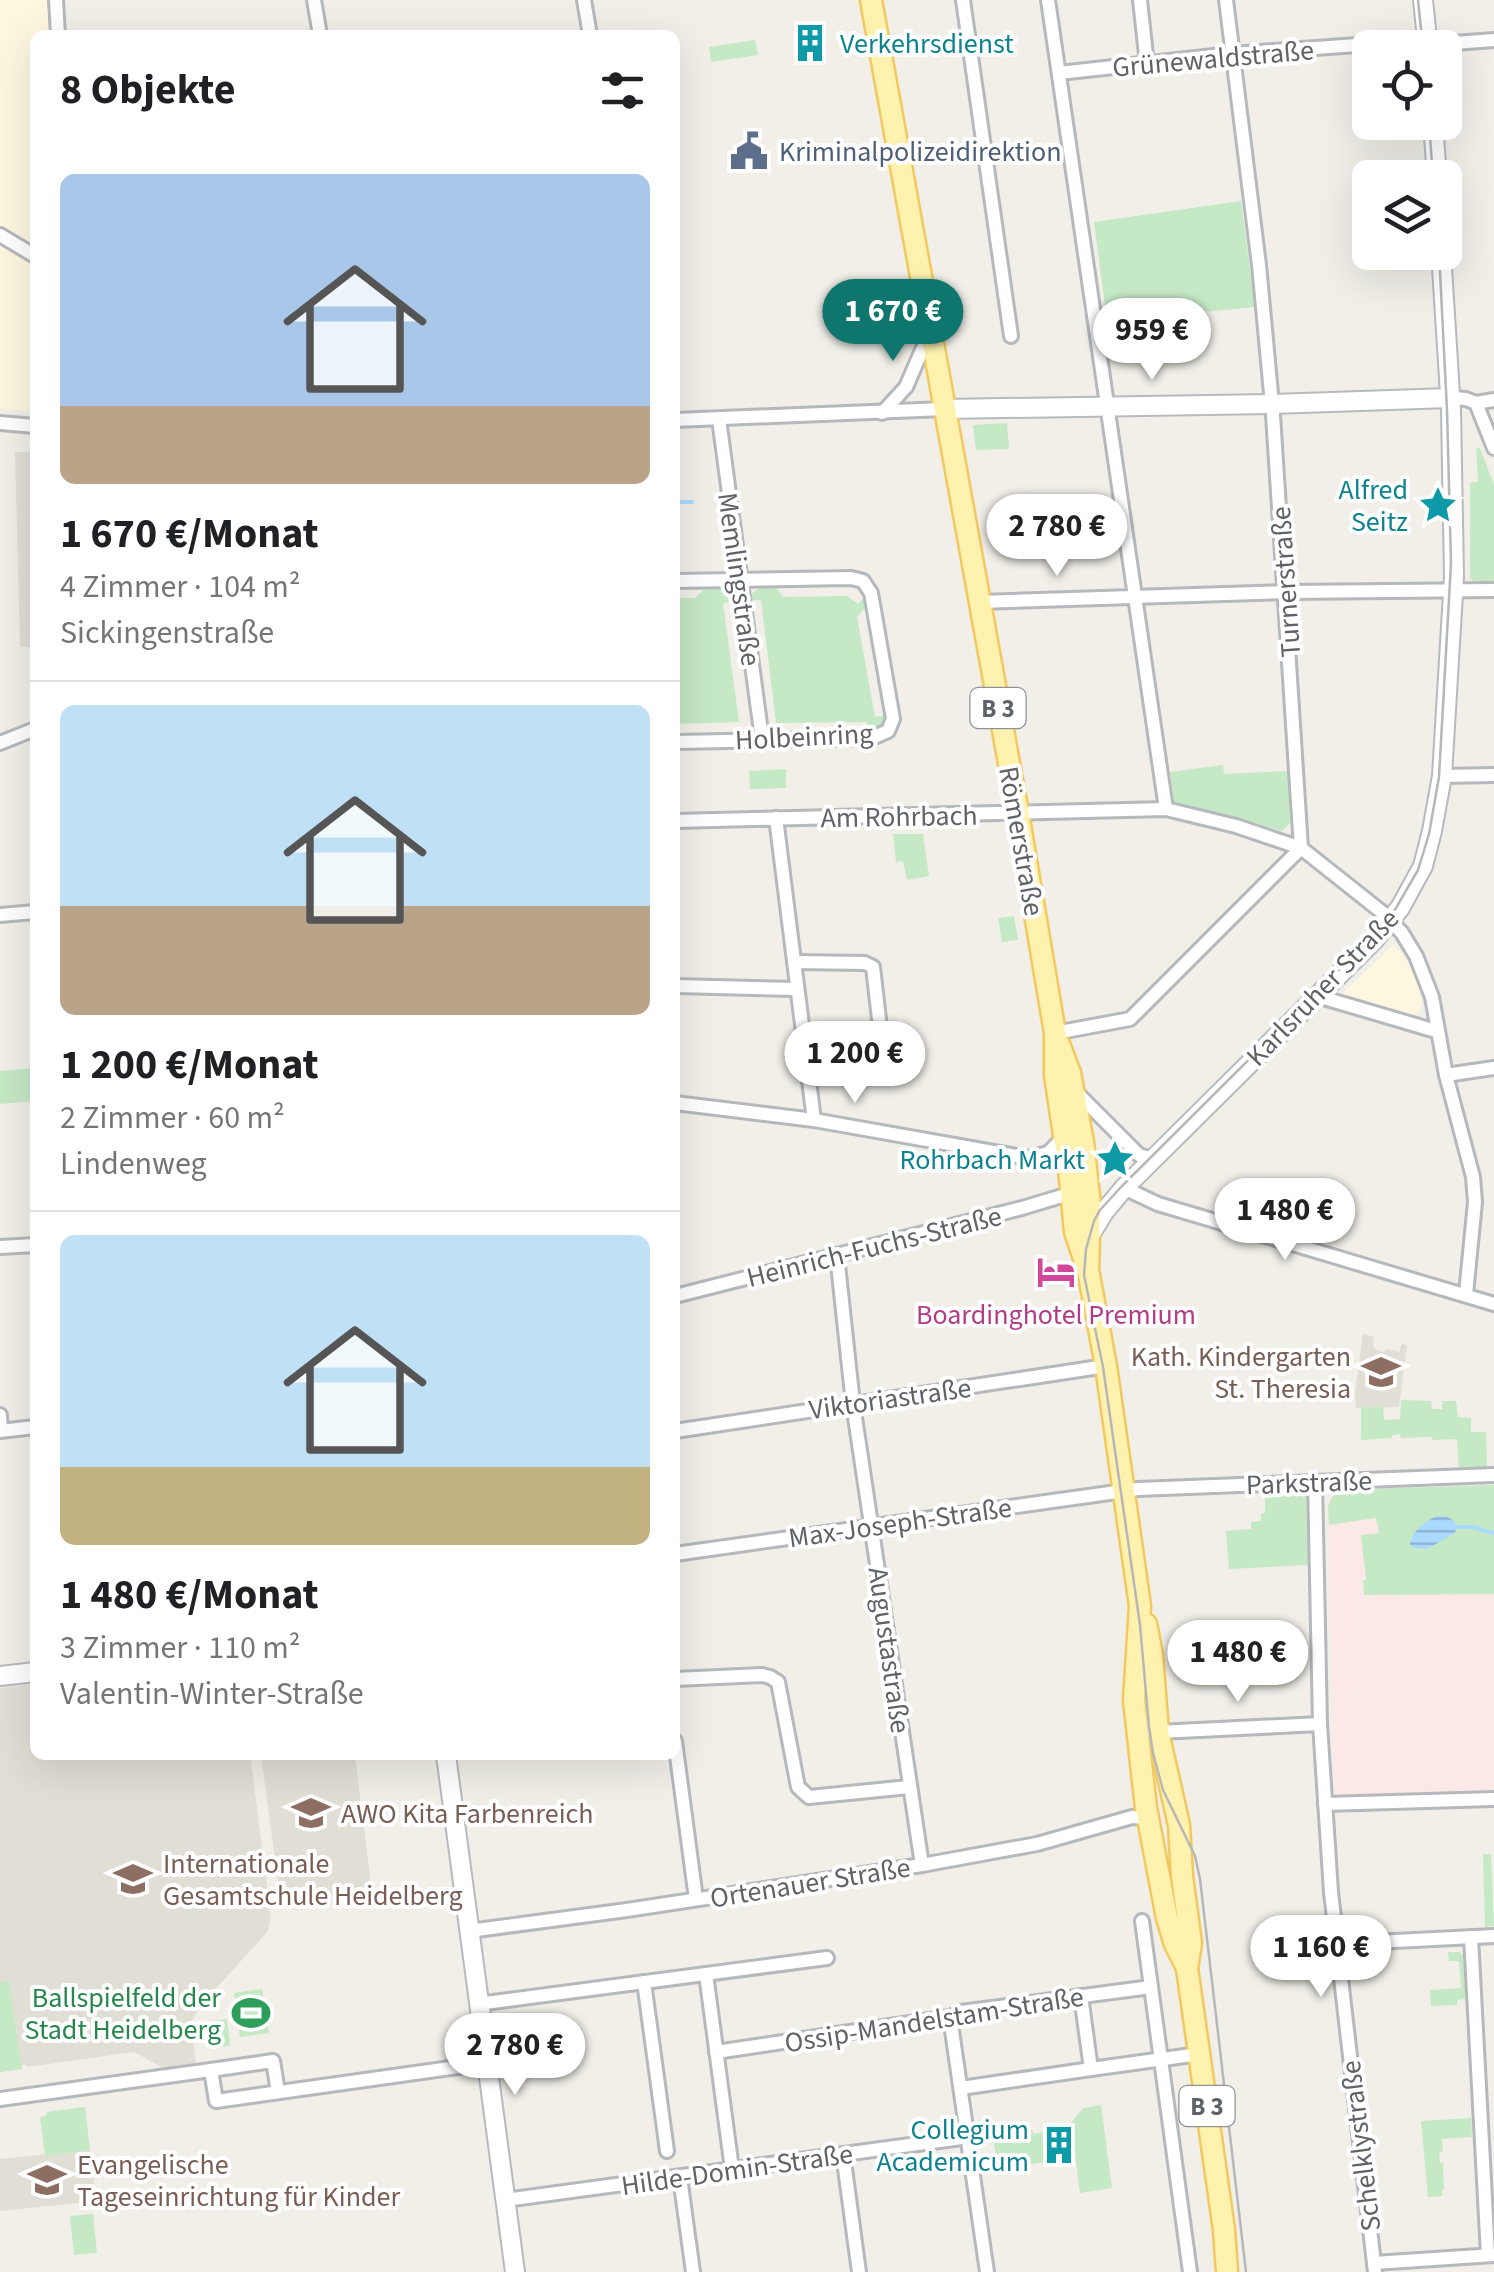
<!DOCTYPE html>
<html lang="de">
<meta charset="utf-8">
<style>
:root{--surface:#fff;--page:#f6f6f6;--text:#202124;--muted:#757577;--line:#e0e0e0;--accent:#0f766e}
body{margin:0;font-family:"Source Sans 3",sans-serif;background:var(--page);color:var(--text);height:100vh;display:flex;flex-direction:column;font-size:38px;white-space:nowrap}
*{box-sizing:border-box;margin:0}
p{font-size:32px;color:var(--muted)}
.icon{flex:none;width:55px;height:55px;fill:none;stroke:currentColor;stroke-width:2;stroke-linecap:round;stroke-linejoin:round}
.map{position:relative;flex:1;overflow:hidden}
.drawer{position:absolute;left:30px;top:30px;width:650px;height:1730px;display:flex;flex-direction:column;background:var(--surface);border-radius:15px;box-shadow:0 10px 40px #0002}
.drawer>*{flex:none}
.tools{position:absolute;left:1352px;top:30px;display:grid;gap:20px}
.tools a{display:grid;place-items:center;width:110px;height:110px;border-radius:15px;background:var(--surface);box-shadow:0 10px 40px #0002;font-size:50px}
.price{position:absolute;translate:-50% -85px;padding:0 22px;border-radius:35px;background:#fff;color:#222;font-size:32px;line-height:65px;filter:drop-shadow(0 2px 5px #0008)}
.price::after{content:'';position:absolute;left:50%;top:60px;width:30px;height:22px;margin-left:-15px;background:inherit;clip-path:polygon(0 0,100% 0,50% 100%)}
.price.on{background:var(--accent);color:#fff}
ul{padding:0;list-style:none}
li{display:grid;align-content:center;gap:20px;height:530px;padding:0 30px}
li+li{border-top:2px solid var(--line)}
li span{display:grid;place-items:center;height:310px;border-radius:15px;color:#555}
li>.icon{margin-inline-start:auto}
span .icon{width:180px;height:180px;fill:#fffc;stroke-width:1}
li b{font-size:42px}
h2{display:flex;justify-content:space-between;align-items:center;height:120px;padding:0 30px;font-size:42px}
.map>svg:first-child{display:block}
.commercial{fill:#fef7e0}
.education{fill:#e1ded6}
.medical{fill:#fce8e6}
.green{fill:#c5e8c5}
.water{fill:url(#water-rules)}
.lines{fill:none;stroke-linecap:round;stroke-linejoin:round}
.stream{stroke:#aadaff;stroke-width:4}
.street-casing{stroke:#b5b8bc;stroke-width:18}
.secondary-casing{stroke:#b6babf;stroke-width:22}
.primary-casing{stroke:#f2c960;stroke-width:25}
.street{stroke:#fff;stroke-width:12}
.secondary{stroke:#fff;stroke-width:18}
.primary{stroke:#fff2af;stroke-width:20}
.tram{stroke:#b6b7b8;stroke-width:2.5}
.labels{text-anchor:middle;stroke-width:8;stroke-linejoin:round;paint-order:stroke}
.shield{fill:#fff;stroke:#8f9295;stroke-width:2.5}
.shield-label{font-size:25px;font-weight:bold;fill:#5f6368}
.culture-label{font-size:28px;fill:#0d838f;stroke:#fff;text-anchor:end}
.street-label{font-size:28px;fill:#5f6368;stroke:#fff}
.service-label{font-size:28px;fill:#4e5e75;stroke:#fff;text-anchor:start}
.hotel-label{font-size:28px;fill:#b23c85;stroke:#fff}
.education-label{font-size:28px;fill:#785e54;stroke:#fff;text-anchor:start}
.leisure-label{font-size:28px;fill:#27864d;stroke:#fff;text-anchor:end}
</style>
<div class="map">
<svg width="1494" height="2272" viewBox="0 0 1494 2272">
<defs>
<pattern id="water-rules" width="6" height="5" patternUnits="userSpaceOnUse" patternTransform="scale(2.5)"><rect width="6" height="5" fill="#aadaff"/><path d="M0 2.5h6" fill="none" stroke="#8eb4d2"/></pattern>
</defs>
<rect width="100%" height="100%" fill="#f1efe8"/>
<g class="commercial">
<polygon points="0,0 63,0 67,35 35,35 35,411 0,409"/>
<polygon points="1393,945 1403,954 1417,982 1422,1004 1418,1014 1407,1015 1340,996"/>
</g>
<g class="education">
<polygon points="15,452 35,452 35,647 20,647"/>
<polygon points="1363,1334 1374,1337 1373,1345 1376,1350 1382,1352 1388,1349 1399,1352 1402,1344 1407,1345 1399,1407 1356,1408 1355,1393"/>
<polygon points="35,1683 35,1755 250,1755 271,1915 268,1931 202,2004 191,2022 196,2063 163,2068 134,2052 27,2067 26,2065 22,2065 22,2069 0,2072 0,1688"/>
<polygon points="261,1755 355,1755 373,1901 295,1910 281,1905"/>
<polygon points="90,2150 97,2201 0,2211 0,2159"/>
</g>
<polygon class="medical" points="1494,1485 1494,1794 1346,1799 1335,1791 1334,1774 1328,1506 1332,1494 1336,1490"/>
<g class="green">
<polygon points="755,40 758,55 711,62 709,47"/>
<polygon points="1241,201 1255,307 1107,321 1094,222"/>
<polygon points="1007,423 1009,449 976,450 973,425"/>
<polygon points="1476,448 1480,448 1494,485 1494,582 1476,582 1470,579 1470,483 1478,482"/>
<polygon points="707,587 728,587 733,590 735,601 723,603 739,722 675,724 675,598 695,598"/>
<polygon points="761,587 776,587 783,597 847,596 858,604 865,597 867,606 857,617 875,717 886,715 887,721 884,727 869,733 867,722 776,723 761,600 751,600 750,595"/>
<polygon points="1223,765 1224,774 1288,771 1290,823 1282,831 1174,802 1170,772"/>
<polygon points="786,769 786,788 750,789 749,771"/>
<polygon points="893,834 923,834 929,876 907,880 903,861 896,862"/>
<polygon points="1014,916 1018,940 1002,942 998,918"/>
<polygon points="35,1068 35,1101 0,1104 0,1071"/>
<polygon points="1401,1400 1431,1401 1432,1409 1442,1409 1442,1401 1456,1401 1458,1417 1471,1418 1471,1432 1486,1432 1487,1468 1459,1469 1457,1439 1432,1440 1432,1437 1401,1438 1400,1434 1392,1435 1392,1438 1361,1440 1361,1407 1383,1407 1384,1420 1400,1419"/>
<polygon points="1494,1485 1494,1594 1364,1595 1363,1580 1366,1580 1361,1535 1379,1533 1376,1518 1329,1525 1328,1506 1336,1490"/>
<polygon points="1306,1490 1308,1565 1229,1569 1226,1531 1251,1529 1251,1522 1261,1521 1261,1514 1265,1513 1265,1491"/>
<polygon points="1483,1854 1491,1854 1494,1926 1485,1927"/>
<polygon points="1448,1952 1459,1952 1463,1955 1466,1999 1457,2000 1457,2005 1431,2006 1430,1990 1461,1988 1459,1961 1449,1961"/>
<polygon points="9,1981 22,2069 0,2072 0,1982"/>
<polygon points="262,1989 269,2033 240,2037 234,1993"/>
<polygon points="227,2019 230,2046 208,2048 205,2022"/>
<polygon points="1101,2105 1112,2188 1080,2193 1071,2123 1083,2108"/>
<polygon points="85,2107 90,2150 45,2156 40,2117 46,2116 47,2112"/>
<polygon points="1471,2118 1472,2137 1442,2139 1443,2152 1439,2153 1440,2163 1443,2163 1444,2189 1442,2190 1442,2196 1428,2197 1421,2121"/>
<polygon points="1032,2130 1034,2134 1042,2132 1046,2162 998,2168 994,2143 1011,2140 1011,2133"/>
<polygon points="93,2214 97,2253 74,2255 70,2216"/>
</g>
<path class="water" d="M1436,1516C1448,1515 1460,1520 1455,1533L1427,1549L1414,1548L1410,1544C1411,1532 1426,1521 1436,1516Z"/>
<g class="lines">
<g class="stream">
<polyline points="675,502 692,502"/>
<polyline points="1457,1527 1472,1527 1494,1533"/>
</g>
<g class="street-casing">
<g id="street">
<polyline points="56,0 58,35"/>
<polyline points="314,0 320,35"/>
<polyline points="584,0 590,35"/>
<polyline points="963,0 1011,336"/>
<polyline points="1048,0 1166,809"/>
<polyline points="1140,0 1147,64"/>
<polyline points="1428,45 1494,40"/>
<polyline points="1059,73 1232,54 1427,40"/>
<polyline points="0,235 35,256"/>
<polyline points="1450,398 1466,399 1476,403 1494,400"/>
<polyline points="1476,403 1494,448"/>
<polyline points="882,413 906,387 929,334"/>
<polyline points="719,419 762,739"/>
<polyline points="675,420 944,409"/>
<polyline points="0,423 35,426"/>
<polyline points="675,581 851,578 863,581 871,593 893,719 888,731 872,738 675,742"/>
<polyline points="979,602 1286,592 1494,590"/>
<polyline points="0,743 35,729"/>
<polyline points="1442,776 1494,775"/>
<polyline points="776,818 814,1120"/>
<polyline points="675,821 1166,809 1236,826 1301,848 1383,913 1402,933 1416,956 1432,997 1446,1075 1473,1177 1475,1202 1466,1294"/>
<polyline points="0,915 35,912"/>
<polyline points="794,962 865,963 873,967 885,1071 867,1073 807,1070"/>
<polyline points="675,986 797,989"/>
<polyline points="1317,996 1436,1031"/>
<polyline points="1055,1033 1130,1019 1301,848 1273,415 1259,265 1226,0"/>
<polyline points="1446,1075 1494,1068"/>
<polyline points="1074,1090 1139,1155 1148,1158 1154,1157"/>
<polyline points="675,1103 814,1120 1028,1158 1048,1153 1064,1137"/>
<polyline points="1124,1188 1158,1204 1494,1304"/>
<polyline points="0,1247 35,1245"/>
<polyline points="837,1255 853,1404 922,1865"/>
<polyline points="675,1296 1022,1208 1072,1193"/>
<polyline points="0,1415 1,1430"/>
<polyline points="0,1431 35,1427"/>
<polyline points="675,1431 1106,1366"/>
<polyline points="1315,1481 1320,1724 1331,1892 1375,2272"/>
<polyline points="675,1554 1138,1489 1494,1475"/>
<polyline points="675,1679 762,1675 770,1677 778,1682 798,1787 809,1797 909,1787"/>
<polyline points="1158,1732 1320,1724"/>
<polyline points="675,1741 696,1899"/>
<polyline points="1325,1804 1494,1799"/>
<polyline points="1142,1921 1190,2272"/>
<polyline points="469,1931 627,1910 922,1865 1037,1844 1132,1817 1147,1818"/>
<polyline points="1471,1937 1488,2255"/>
<polyline points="1335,1944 1494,1936"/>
<polyline points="706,1974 732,2169"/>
<polyline points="644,1982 667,2151"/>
<polyline points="1081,1996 1091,2069 1199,2054"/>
<polyline points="478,2004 827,1958"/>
<polyline points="950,2017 987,2272"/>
<polyline points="716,2052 950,2017 961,2012 1151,1987"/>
<polyline points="961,2088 1091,2069"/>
<path d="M278,2092L273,2061L211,2070L216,2101C306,2089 396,2075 486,2063"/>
<polyline points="0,2099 211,2070"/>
<polyline points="843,2154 859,2272"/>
<polyline points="680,2177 693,2272"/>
<polyline points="505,2200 969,2137"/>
<polyline points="1374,2263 1494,2255"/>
</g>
</g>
<g class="secondary-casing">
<g id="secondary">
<polyline points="1423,0 1428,48"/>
<polyline points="1433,122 1437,178"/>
<polyline points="944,409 1272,404 1450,398"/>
<polyline points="1090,1235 1104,1212 1124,1188 1374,940 1400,908 1423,866 1432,831 1442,776 1454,577 1451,410 1441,252"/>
<polyline points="0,1676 35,1672"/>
<polyline points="446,1755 515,2272"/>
</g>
</g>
<g class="primary-casing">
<g id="primary">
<polyline points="871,0 1018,813 1055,1033 1055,1075 1069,1169 1075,1232 1088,1270"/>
<polyline points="1059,1044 1070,1073 1083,1142 1090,1205 1088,1270 1106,1366 1140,1606 1134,1700 1146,1808 1167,1918 1175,1944 1187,1968 1224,2230 1227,2272"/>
<polyline points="1146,1624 1152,1655 1158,1732 1179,1825 1182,1876 1191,1943 1187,1968"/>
</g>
</g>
<use href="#street" class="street"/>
<use href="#secondary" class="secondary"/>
<use href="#primary" class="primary"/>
<g class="tram">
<polyline points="1418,0 1423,48"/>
<polyline points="1429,122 1433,178"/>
<polyline points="1246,2272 1200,1879 1195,1856 1163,1790 1153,1753 1149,1727 1140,1625 1103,1367 1084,1275 1086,1249 1094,1221 1100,1210 1122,1186 1381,928 1396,908 1418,870 1429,834 1439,777 1451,563 1447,410 1439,252"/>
</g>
</g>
<defs>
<g id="building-bare" transform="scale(3)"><path d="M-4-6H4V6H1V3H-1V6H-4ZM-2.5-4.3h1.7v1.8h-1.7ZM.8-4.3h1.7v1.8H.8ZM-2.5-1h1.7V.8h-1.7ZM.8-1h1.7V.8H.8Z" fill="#0f9aa8" stroke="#fff" stroke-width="2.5" paint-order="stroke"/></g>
<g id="civic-bare" transform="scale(3)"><path d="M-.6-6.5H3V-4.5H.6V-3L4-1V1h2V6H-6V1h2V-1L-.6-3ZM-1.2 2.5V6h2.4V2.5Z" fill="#5c6f8a" stroke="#fff" stroke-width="2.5" paint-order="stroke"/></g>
<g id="sight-bare" transform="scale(3)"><path d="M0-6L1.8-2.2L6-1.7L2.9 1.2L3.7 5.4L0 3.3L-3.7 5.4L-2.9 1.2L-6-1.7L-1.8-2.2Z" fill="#0f9aa8" stroke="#fff" stroke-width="2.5" paint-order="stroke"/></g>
<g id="hotel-bare" transform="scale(3)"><path d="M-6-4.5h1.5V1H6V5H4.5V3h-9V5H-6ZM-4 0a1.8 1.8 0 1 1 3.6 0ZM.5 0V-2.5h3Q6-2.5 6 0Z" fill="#d1479c" stroke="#fff" stroke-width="2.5" paint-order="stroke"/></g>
<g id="school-bare" transform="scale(3)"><path d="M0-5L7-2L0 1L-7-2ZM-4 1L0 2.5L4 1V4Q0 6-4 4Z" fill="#8d6e63" stroke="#fff" stroke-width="2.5" paint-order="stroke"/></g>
<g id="stadium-bare" transform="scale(3)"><path d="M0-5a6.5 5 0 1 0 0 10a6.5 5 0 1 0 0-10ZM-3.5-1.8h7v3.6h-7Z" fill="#2e9e5b" stroke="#fff" stroke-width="2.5" paint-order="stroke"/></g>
</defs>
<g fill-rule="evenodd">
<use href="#building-bare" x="810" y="43"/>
<use href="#civic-bare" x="749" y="151"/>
<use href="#sight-bare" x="1438" y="505"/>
<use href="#sight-bare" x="1115" y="1159"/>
<use href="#hotel-bare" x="1056" y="1272"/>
<use href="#school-bare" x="1381" y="1372"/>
<use href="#school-bare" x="311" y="1813"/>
<use href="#school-bare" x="133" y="1879"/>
<use href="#stadium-bare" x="251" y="2013"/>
<use href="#building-bare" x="1059" y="2145"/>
<use href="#school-bare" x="47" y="2180"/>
</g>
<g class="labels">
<g class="shield">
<rect x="970.5" y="688" width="55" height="40" rx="8"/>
<rect x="1179.5" y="2086" width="55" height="40" rx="8"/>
</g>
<g class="shield-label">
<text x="998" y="717">B 3</text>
<text x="1207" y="2115">B 3</text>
</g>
<g class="culture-label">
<text x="840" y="53" text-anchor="start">Verkehrsdienst</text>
<text x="1408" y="499">Alfred<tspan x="1408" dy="32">Seitz</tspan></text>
<text x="1085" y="1169">Rohrbach Markt</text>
<text x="1029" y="2139">Collegium<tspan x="1029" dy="32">Academicum</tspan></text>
</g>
<g class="street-label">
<text transform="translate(1213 58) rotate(-5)" y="10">Grünewaldstraße</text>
<text transform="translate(740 579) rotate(82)" y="10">Memlingstraße</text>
<text transform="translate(1285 582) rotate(-94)" y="10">Turnerstraße</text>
<text transform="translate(804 736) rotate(-3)" y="10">Holbeinring</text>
<text transform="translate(899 816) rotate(-1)" y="10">Am Rohrbach</text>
<text transform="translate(1022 841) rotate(80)" y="10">Römerstraße</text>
<text transform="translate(1322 987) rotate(-46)" y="10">Karlsruher Straße</text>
<text transform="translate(874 1246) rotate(-14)" y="10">Heinrich-Fuchs-Straße</text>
<text transform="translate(890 1398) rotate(-8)" y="10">Viktoriastraße</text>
<text transform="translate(1309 1482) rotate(-2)" y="10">Parkstraße</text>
<text transform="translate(900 1522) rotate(-8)" y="10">Max-Joseph-Straße</text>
<text transform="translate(890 1650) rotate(82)" y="10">Augustastraße</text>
<text transform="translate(810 1882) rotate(-9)" y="10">Ortenauer Straße</text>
<text transform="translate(934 2019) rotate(-9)" y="10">Ossip-Mandelstam-Straße</text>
<text transform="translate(1360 2146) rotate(-97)" y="10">Schelklystraße</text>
<text transform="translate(737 2169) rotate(-8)" y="10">Hilde-Domin-Straße</text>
</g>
<g class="service-label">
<text x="779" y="161">Kriminalpolizeidirektion</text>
</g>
<g class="hotel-label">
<text x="1056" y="1324">Boardinghotel Premium</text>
</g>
<g class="education-label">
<text x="1351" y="1366" text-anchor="end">Kath. Kindergarten<tspan x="1351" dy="32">St. Theresia</tspan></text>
<text x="341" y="1823">AWO Kita Farbenreich</text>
<text x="163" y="1873">Internationale<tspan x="163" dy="32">Gesamtschule Heidelberg</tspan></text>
<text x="77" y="2174">Evangelische<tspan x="77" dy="32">Tageseinrichtung für Kinder</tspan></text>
</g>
<g class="leisure-label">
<text x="221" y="2007">Ballspielfeld der<tspan x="221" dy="32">Stadt Heidelberg</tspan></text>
</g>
</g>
</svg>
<div class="tools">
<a><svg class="icon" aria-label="locate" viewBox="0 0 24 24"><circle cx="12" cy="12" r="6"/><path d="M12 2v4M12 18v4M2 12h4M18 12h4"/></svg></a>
<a><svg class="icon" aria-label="layers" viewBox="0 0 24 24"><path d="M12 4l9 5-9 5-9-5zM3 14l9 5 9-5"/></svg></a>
</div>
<b class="price on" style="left:893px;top:364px">1 670 €</b>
<b class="price" style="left:1152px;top:383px">959 €</b>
<b class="price" style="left:1057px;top:579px">2 780 €</b>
<b class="price" style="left:855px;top:1106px">1 200 €</b>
<b class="price" style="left:1285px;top:1263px">1 480 €</b>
<b class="price" style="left:1238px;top:1705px">1 480 €</b>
<b class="price" style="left:1321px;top:2000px">1 160 €</b>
<b class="price" style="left:515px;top:2098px">2 780 €</b>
<section class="drawer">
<h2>8 Objekte<svg class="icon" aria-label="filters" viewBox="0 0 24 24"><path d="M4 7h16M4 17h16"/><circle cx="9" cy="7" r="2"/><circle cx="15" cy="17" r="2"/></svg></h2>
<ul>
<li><span style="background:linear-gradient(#a9c7e8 75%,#b9a48a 0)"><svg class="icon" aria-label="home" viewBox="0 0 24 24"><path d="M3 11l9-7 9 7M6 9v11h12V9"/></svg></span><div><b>1 670 €/Monat</b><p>4 Zimmer · 104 m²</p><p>Sickingenstraße</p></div></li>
<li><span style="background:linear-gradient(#bfe0f5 65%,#b9a48a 0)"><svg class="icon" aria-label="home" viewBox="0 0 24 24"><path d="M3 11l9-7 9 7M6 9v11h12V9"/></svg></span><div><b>1 200 €/Monat</b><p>2 Zimmer · 60 m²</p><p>Lindenweg</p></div></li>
<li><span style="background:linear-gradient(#bfe0f5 75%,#c2b280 0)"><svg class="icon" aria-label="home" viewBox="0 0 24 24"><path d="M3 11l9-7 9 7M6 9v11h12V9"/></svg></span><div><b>1 480 €/Monat</b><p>3 Zimmer · 110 m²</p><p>Valentin-Winter-Straße</p></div></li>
</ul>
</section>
</div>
